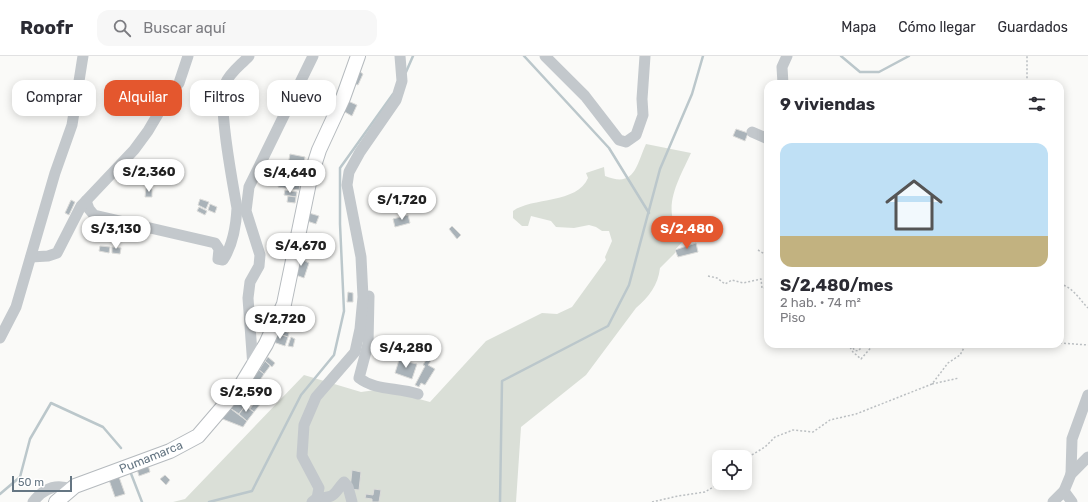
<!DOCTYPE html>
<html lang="es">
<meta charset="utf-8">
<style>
:root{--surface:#fff;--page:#f7f7f7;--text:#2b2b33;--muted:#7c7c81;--line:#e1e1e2;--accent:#e4572e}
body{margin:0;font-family:Rubik,sans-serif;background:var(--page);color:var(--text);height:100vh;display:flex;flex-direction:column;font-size:15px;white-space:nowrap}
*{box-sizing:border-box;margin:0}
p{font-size:13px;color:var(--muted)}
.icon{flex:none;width:22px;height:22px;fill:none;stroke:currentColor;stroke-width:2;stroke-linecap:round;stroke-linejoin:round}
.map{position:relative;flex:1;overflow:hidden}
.drawer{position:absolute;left:764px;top:24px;width:300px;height:268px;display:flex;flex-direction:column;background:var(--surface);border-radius:12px;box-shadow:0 2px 10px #0003}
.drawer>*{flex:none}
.hud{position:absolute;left:12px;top:24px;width:380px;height:36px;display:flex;gap:8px}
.tools{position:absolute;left:712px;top:394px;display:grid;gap:8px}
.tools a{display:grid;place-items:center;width:40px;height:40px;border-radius:8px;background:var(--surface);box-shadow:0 2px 10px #0003;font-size:20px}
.scale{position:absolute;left:12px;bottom:10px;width:60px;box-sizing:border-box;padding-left:4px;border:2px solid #657683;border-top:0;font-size:11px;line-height:14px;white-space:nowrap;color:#657683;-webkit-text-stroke:3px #fff;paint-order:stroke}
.price{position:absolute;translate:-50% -34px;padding:0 9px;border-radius:14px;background:#fff;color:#222;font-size:13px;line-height:26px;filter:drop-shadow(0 1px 2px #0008)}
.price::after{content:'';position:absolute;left:50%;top:24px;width:12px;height:9px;margin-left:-6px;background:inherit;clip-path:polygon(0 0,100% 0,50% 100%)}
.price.selected{background:var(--accent);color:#fff}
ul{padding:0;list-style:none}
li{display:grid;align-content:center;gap:8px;height:212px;padding:0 16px}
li+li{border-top:1px solid var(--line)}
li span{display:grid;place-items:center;height:124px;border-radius:12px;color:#555}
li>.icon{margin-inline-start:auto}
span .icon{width:72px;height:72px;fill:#fffc;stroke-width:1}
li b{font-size:17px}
h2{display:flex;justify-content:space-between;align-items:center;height:48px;padding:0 16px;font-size:17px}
.chip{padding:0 14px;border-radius:12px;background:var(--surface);box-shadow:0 2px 10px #0003;font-size:14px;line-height:36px}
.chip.selected{background:var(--accent);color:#fff}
header{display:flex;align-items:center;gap:24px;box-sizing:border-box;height:56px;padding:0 20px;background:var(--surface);border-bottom:1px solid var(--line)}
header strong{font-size:19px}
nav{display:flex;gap:22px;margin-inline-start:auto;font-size:14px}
.search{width:280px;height:36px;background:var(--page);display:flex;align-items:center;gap:10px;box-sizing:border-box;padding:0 14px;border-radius:12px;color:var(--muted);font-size:15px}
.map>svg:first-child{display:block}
.green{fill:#dadfd7}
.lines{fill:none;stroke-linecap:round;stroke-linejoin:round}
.stream{stroke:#bbc7cb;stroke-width:2.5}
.building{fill:#aab3b9;stroke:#dcdcda}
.major-casing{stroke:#b5babe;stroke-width:16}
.path{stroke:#bbbfc2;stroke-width:1.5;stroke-dasharray:2 2;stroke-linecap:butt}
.minor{stroke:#c3c8cc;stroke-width:11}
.major{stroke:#fff;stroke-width:14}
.labels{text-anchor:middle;stroke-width:4;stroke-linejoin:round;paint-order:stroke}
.street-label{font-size:12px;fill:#657683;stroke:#fff}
</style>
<header>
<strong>Roofr</strong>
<div class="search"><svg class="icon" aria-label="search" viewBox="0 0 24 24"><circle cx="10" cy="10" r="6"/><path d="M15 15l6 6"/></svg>Buscar aquí</div>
<nav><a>Mapa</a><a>Cómo llegar</a><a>Guardados</a></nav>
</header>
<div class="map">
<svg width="1088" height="446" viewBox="0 0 1088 446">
<rect width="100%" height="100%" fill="#fafaf8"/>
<path class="green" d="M646,88L691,97C683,115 669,138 672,159C673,166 680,178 683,185L675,194V197L660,212C658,229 649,241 636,252L586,319L521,371L516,446H173L185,443L304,319L361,336L383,333L430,346L486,285L542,257L557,258L572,251L606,204L605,201L612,185L609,175H602L596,171L589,169L574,172L556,171L551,165L531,160L528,170H522L513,162V155C532,141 577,148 588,122L586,117L604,111L605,120C635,132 636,110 646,88Z"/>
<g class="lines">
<g class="stream">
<polyline points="524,0 609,92 649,157"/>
<polyline points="841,0 860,16 879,16 909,0"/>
<polyline points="406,16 413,0"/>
<polyline points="130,415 142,446"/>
<polyline points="0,438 20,421 30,383 51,347 103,371 121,392"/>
<polyline points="209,446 252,435 301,339 334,299 344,255 340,168 340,112 393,38"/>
<polyline points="500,446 502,325 608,270 629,229 660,113 692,38 703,0"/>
</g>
</g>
<g class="building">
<polygon points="359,15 363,18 358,29 353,27"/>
<polygon points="298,44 303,46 300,54 295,53"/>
<polygon points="348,45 357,49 352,60 343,55"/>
<polygon points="736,73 748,77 745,85 733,80"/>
<polygon points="290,98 305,101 302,117 287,114"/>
<polygon points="282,113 302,117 299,134 278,131"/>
<polygon points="146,132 152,133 152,141 145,141"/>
<polygon points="285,134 297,136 296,141 284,139"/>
<polygon points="288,140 296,141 295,147 287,146"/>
<polygon points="200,143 209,146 206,153 198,149"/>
<polygon points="71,144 75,146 69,159 65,157"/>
<polygon points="210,148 217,151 215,157 208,154"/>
<polygon points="199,151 207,155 205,159 197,155"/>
<polygon points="309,157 319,160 316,168 307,165"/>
<polygon points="408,159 410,167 395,171 393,163"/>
<polygon points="452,170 461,179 457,183 449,173"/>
<polygon points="696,187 698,196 678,201 675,194"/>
<polygon points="100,190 110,191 109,197 99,195"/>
<polygon points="112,191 121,192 120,198 112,197"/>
<polygon points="300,199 306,201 305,205 309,207 304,222 293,218"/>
<polygon points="348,236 353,237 353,246 347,246"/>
<polygon points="280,265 286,267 284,275 289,277 288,281 276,277"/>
<polygon points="276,277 288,281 285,290 273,286"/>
<polygon points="291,281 295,283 293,291 288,290"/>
<polygon points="406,281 420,286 416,300 402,296"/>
<polygon points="399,286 403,288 400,296 395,294"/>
<polygon points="429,299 433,302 428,309 435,313 425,329 421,327 419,331 415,329 425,310 423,309"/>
<polygon points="268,301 275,307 272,311 265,305"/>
<polygon points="399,304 417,308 412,323 395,317"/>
<polygon points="265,305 270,310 264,318 259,314"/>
<polygon points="259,314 264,318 258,327 252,322"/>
<polygon points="252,322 258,327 251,336 245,332"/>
<polygon points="260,338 265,342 254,356 250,353"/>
<polygon points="234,341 245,350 239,358 227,350"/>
<polygon points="227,350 247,365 243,371 220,362"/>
<polygon points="245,350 254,356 247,365 239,358"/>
<polygon points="148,409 150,416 139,420 137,413"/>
<polygon points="352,414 361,416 359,434 350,433"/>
<polygon points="165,419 170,424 166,429 160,423"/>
<polygon points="119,421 125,438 115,441 109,424"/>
<polygon points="374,433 381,434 379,446 372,446 372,443 365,442 366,438 373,439"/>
</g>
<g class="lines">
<g class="major-casing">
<polyline id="major" points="56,446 75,430 170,395 198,380 240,331 266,288 284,248 310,122 319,94 343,42 358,0"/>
</g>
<g class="path">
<polyline points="1024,28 1027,27 1027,0"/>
<polyline points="758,194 768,200"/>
<polyline points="708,220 717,222 725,228 732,224 743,227 761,223 762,232 766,232 768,235"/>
<path d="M1060,228C1073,231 1079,243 1088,252"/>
<polyline points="1060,287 1088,289"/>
<polyline points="848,288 853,296 861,303 874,288"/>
<polyline points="852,288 854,294 858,295 865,288"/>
<polyline points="1033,288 1051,288"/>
<polyline points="932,328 959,322"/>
<polyline points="745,403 765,391 775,381 793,374 813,376 830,364 856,358 932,328 948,307 960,299 966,288"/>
<polyline points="652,446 678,440 705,436 720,427"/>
</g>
<g class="minor">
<polyline points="545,0 585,40 619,84 626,86 636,79 643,59 642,43 645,0"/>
<polyline points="783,28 782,11 787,0"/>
<polyline points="752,76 768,83"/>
<path d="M86,145L89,153L94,159L215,187L219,193L218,203L223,204C233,189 236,171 237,152C233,129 217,46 225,28C230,16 241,9 249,0"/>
<polyline points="31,201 48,200 57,197 81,150 134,94 148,75 158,58 162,46 179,27 188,0"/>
<path d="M369,240L368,288L359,322C376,335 397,331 418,338"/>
<polyline points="0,282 16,251 55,117 72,69 83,0"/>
<polyline points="253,311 248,242 250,226 259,210 260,199 246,155 249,131 313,0"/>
<polyline points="1071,418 1072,383 1088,339"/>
<polyline points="1064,435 1072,446"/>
<path d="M317,442C336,442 333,438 344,426L348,431L352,446"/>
<path d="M33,446C43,433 55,427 71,433"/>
<polyline points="312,446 317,442 319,432 302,400 304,369 316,341 355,296 360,273 363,241 361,201 347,129 349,116 360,96 396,44 402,25 400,0"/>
<polyline points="1053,446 1064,435 1071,418 1088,401"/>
</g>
<use href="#major" class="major"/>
</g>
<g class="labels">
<g class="street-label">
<text transform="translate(151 401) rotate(-22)" y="4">Pumamarca</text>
</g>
</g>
</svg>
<div class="tools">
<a><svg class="icon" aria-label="locate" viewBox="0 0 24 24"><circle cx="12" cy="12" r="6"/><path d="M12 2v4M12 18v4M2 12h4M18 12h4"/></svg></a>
</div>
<div class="scale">50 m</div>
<b class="price" style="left:149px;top:137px">S/2,360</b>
<b class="price" style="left:290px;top:138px">S/4,640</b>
<b class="price" style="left:402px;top:165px">S/1,720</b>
<b class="price" style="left:116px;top:194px">S/3,130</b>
<b class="price selected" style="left:687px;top:194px">S/2,480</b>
<b class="price" style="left:301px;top:211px">S/4,670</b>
<b class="price" style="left:280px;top:284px">S/2,720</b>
<b class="price" style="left:406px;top:313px">S/4,280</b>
<b class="price" style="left:246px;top:357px">S/2,590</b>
<div class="hud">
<a class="chip">Comprar</a>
<a class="chip selected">Alquilar</a>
<a class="chip">Filtros</a>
<a class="chip">Nuevo</a>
</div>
<section class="drawer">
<h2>9 viviendas<svg class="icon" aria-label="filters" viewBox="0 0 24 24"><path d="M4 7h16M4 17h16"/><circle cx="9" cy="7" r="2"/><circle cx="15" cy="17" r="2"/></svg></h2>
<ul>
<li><span style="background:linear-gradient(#bfe0f5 75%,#c2b280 0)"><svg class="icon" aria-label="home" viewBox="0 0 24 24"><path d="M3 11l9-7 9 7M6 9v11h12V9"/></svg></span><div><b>S/2,480/mes</b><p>2 hab. · 74 m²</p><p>Piso</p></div></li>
</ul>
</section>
</div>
